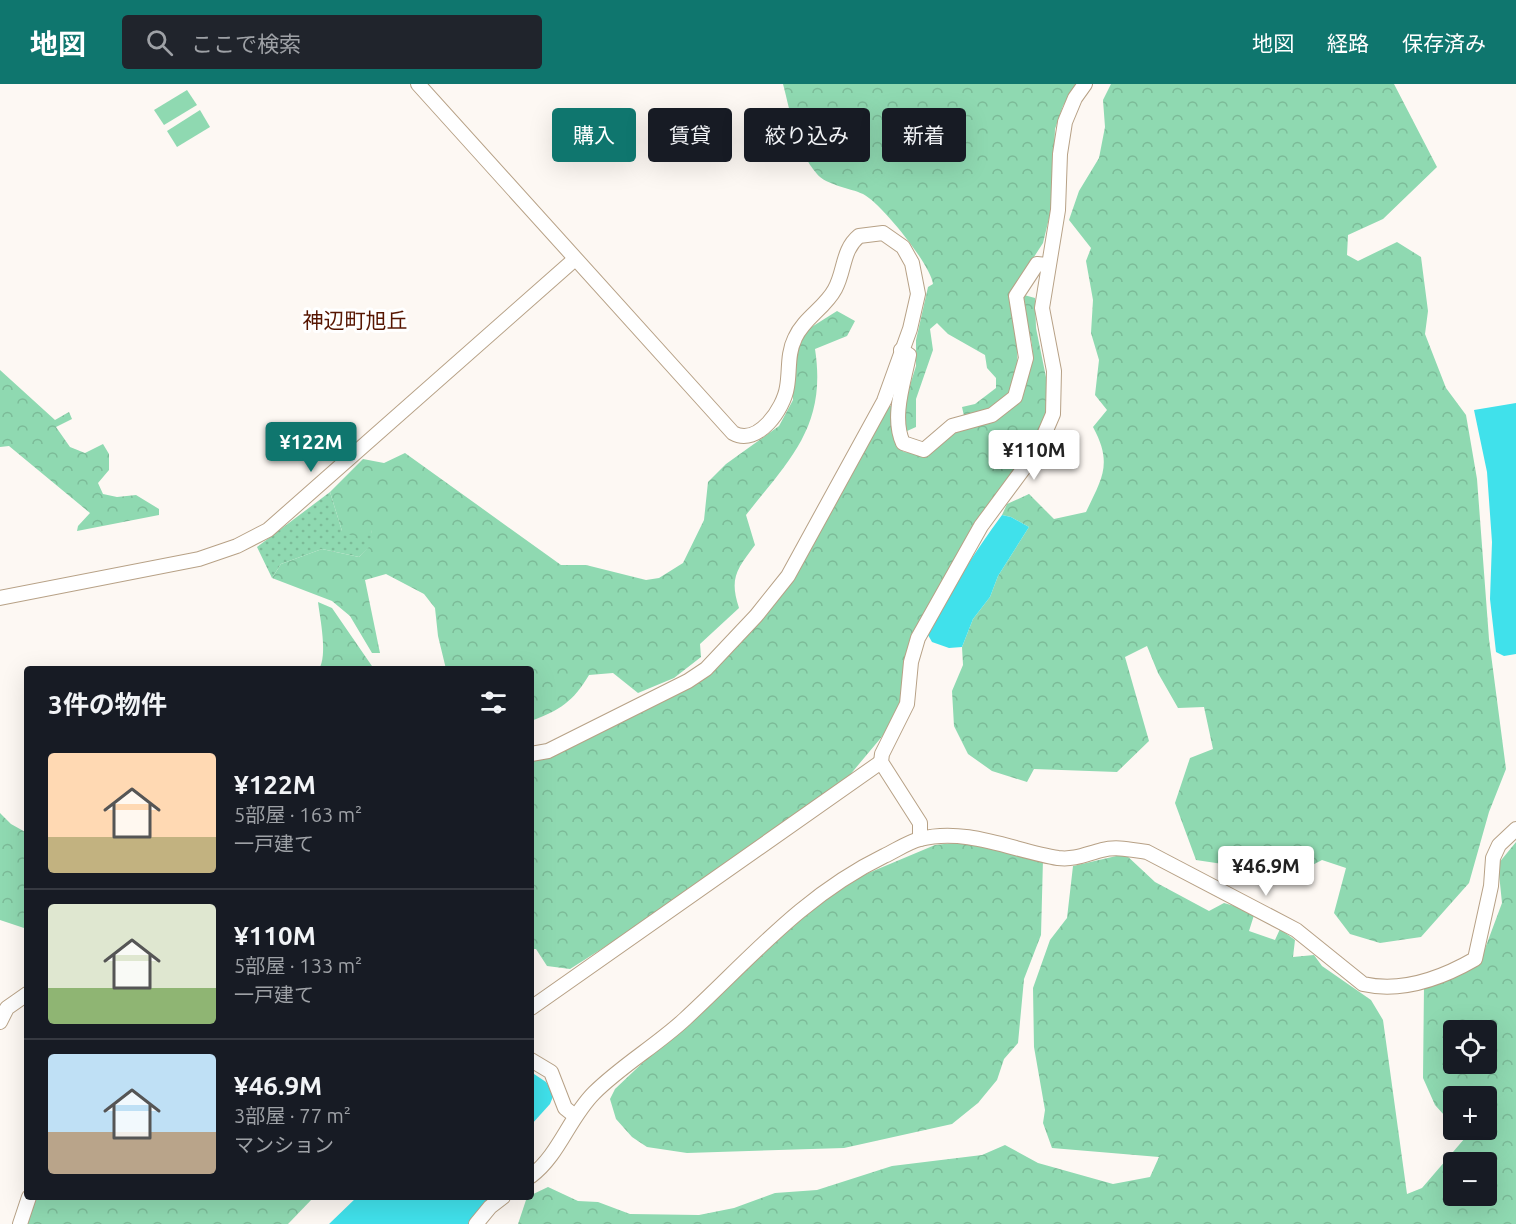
<!DOCTYPE html>
<html lang="ja">
<meta charset="utf-8">
<style>
:root{--surface:#171b24;--page:#20242c;--text:#f1f3f6;--muted:#9ea1a6;--line:#363941;--accent:#0f766e}
body{margin:0;font-family:Ubuntu,"Noto Sans JP",sans-serif;background:var(--page);color:var(--text);height:100vh;display:flex;flex-direction:column;font-size:22px;white-space:nowrap}
*{box-sizing:border-box;margin:0}
p{font-size:20px;color:var(--muted)}
.icon{flex:none;width:33px;height:33px;fill:none;stroke:currentColor;stroke-width:2;stroke-linecap:round;stroke-linejoin:round}
.map{position:relative;flex:1;overflow:hidden}
.details{position:absolute;left:24px;top:582px;width:510px;height:534px;display:flex;flex-direction:column;background:var(--surface);border-radius:6px;box-shadow:0 6px 24px #0002}
.details>*{flex:none}
.guide{position:absolute;left:552px;top:24px;width:570px;height:54px;display:flex;gap:12px}
.buttons{position:absolute;left:1443px;top:936px;display:grid;gap:12px}
.buttons a{display:grid;place-items:center;width:54px;height:54px;border-radius:6px;background:var(--surface);box-shadow:0 6px 24px #0002;font-size:30px}
.price{position:absolute;translate:-50% -51px;padding:0 14px;border-radius:6px;background:#fff;color:#222;font-size:20px;line-height:39px;filter:drop-shadow(0 2px 3px #0008)}
.price::after{content:'';position:absolute;left:50%;top:36px;width:18px;height:14px;margin-left:-9px;background:inherit;clip-path:polygon(0 0,100% 0,50% 100%)}
.price.on{background:var(--accent);color:#fff}
ul{padding:0;list-style:none}
li{display:flex;align-items:center;gap:18px;height:150px;padding:0 24px}
li+li{border-top:2px solid var(--line)}
li span{display:grid;place-items:center;flex:none;width:168px;height:120px;border-radius:6px;color:#555}
li>.icon{margin-inline-start:auto}
span .icon{width:72px;height:72px;fill:#fffc;stroke-width:1}
li b{font-size:26px}
h2{display:flex;justify-content:space-between;align-items:center;height:72px;padding:0 24px;font-size:26px}
.pill{padding:0 21px;border-radius:6px;background:var(--surface);box-shadow:0 6px 24px #0002;font-size:21px;line-height:54px}
.pill.on{background:var(--accent);color:#fff}
header{display:flex;align-items:center;gap:36px;box-sizing:border-box;height:84px;padding:0 30px;background:var(--accent);color:#fff}
header strong{font-size:28px}
nav{display:flex;gap:33px;margin-inline-start:auto;font-size:21px}
.search{width:420px;height:54px;background:var(--page);display:flex;align-items:center;gap:15px;box-sizing:border-box;padding:0 21px;border-radius:6px;color:var(--muted);font-size:22px}
.map>svg:first-child{display:block}
.grass{fill:url(#grass-dots)}
.forest{fill:url(#forest-crowns);fill-rule:evenodd}
.park{fill:#8fd9b1}
.water{fill:#40e1eb}
.lines{fill:none;stroke-linecap:round;stroke-linejoin:round}
.minor-casing{stroke:#b7a186;stroke-width:16}
.minor{stroke:#fff;stroke-width:14}
.labels{text-anchor:middle;stroke-width:6;stroke-linejoin:round;paint-order:stroke}
.quarter-label{font-size:21px;fill:#561501;stroke:#fff}
</style>
<header>
<strong>地図</strong>
<div class="search"><svg class="icon" aria-label="search" viewBox="0 0 24 24"><circle cx="10" cy="10" r="6"/><path d="M15 15l6 6"/></svg>ここで検索</div>
<nav><a>地図</a><a>経路</a><a>保存済み</a></nav>
</header>
<div class="map">
<svg width="1516" height="1140" viewBox="0 0 1516 1140">
<defs>
<pattern id="grass-dots" width="8" height="8" patternUnits="userSpaceOnUse" patternTransform="scale(1.5)"><rect width="8" height="8" fill="#8fd9b1"/><path d="M2 2h.1M6 6h.1" fill="none" stroke="#7cbb98" stroke-width="1.8" stroke-linecap="round"/></pattern>
<pattern id="forest-crowns" width="20" height="18" patternUnits="userSpaceOnUse" patternTransform="scale(1.5)"><rect width="20" height="18" fill="#8fd9b1"/><path d="M2 6a3 3 0 1 1 6 0M12 15a3 3 0 1 1 6 0" fill="none" stroke="#7cbb98"/></pattern>
</defs>
<rect width="100%" height="100%" fill="#fdf8f3"/>
<polygon class="grass" points="330,408 342,447 371,445 374,459 359,473 322,465 281,480 272,494 257,463"/>
<g class="forest">
<path d="M783,0H1076L1063,22L1055,45L1052,122L1043,159L1010,210C1013,244 1033,306 991,325C983,329 972,330 964,332L962,323L975,320L996,304V294L987,284L985,271L948,250L937,239L930,245L933,266L916,315V343L907,347L903,337L905,317L916,282V256L928,203L933,200C931,181 881,119 863,110C850,104 826,101 817,90C796,66 791,30 783,0Z"/>
<path d="M1111,0H1394L1437,83L1383,135L1348,151L1347,171L1358,177L1397,158L1421,173L1428,227L1425,250L1446,304L1466,331L1477,395L1489,555L1506,685L1489,728L1469,799L1421,853L1380,859L1350,850L1334,829L1346,784L1322,776L1303,786L1269,787L1196,776L1175,719L1190,674L1213,665L1204,623L1178,624L1158,589L1147,562L1125,573L1149,657L1117,688L1034,685L1027,698L992,687L968,670L954,642L952,607L963,581L962,563L973,535L990,513L998,492L1029,443L1011,433L1002,431L1007,420L1029,410L1054,435L1086,428C1102,394 1113,380 1093,343L1107,326L1095,311L1099,276L1091,249L1093,216L1086,177L1091,164L1069,136L1079,107L1099,74L1105,43L1103,16Z"/>
<path d="M1024,211L1035,214L1036,244L1049,308L1046,331L1040,351L982,431L913,548L900,621L890,643L849,692L699,803L570,885L547,882L536,865H531V672L688,598L751,544L885,324L893,321L899,362L904,368L916,369L952,347L994,334C1004,319 1027,289 1031,275C1038,253 1016,233 1024,211Z"/>
<path d="M837,227L855,237L847,252L815,265C827,342 790,375 746,431L755,461C737,485 729,494 739,524L700,560L701,573L674,594L638,609L613,589L589,591C573,618 560,626 531,637V585H446L438,552L435,524L424,510L386,490L365,496L380,569H372L350,532L332,517L272,494L281,480L322,465L359,473L373,459L371,446L359,455L342,447L330,408L363,375L384,379L405,369L561,481H586L646,496L659,494L683,479L704,436L708,398L726,380L779,342L793,316L791,279L802,249Z"/>
<polygon points="0,286 55,336 69,328 72,335 56,343 70,363 85,369 103,360 109,370 109,386 98,399 103,410 117,413 136,411 159,425 159,431 77,447 78,442 90,429 9,362 0,363"/>
<path d="M318,518L332,524L374,585H319C328,572 320,534 318,518Z"/>
<polygon points="0,729 11,740 27,749 27,845 0,836"/>
<path d="M1516,758V1140H518L527,1113L548,1103L578,1117L598,1118L630,1130L699,1131L734,1124L775,1109L817,1106L892,1082L982,1071L1005,1061L1038,1079L1113,1100L1150,1093L1159,1073L1052,1064L1043,1039L1045,1026L1034,963L1033,904L1050,856L1067,834L1073,782L1125,770L1155,798L1209,827L1224,819L1255,828L1249,847L1275,856L1280,845L1295,856L1293,873L1314,871L1322,882L1371,916L1383,936L1407,1110L1422,1104L1465,1054L1458,1046H1486V1012H1454L1453,1041L1435,1021L1423,994L1424,902L1480,878L1502,819L1498,780ZM1454,946H1486V980H1454ZM1454,1078H1486V1112H1454Z"/>
<polygon points="953,759 991,762 1043,775 1041,851 1024,895 1018,959 1004,975 997,996 978,1019 952,1040 844,1064 687,1069 647,1063 632,1053 616,1035 610,1015 615,1005 770,858 847,798 935,761"/>
<polygon points="36,1113 314,1113 288,1140 24,1140"/>
</g>
<g class="park">
<polygon points="187,6 197,21 164,41 154,26"/>
<polygon points="200,26 210,43 177,63 167,47"/>
</g>
<g class="water">
<polygon points="1516,319 1516,570 1504,572 1496,568 1490,515 1492,458 1487,388 1474,326"/>
<path d="M1002,431L1011,433L1029,443L998,492L990,513L973,535L962,563L949,564L932,558L928,551C949,508 974,469 1002,431Z"/>
<polygon points="531,988 546,998 554,1010 550,1020 531,1041"/>
<polygon points="357,1113 493,1113 477,1127 469,1140 329,1140"/>
</g>
<g class="lines">
<g class="minor-casing">
<g id="minor">
<path d="M418,0L733,349C758,363 784,324 787,303C790,287 787,270 795,254C804,234 825,224 835,205C845,187 842,166 859,152L883,149L903,163L912,179L918,210L910,245L884,317L788,492L756,532L706,585L688,597L548,667L531,670"/>
<path d="M901,266L909,271C904,298 891,333 903,359L924,366L952,342L992,331L1015,313L1026,274L1016,212L1037,180L1047,181"/>
<polyline points="0,514 199,475 237,462 268,446 575,175"/>
<polyline points="920,755 920,739 881,678 882,670 907,620 911,578 918,554 981,442 1038,365 1053,330 1054,287 1042,224 1058,126 1060,70 1065,38 1075,14 1085,0"/>
<polyline points="531,924 881,678"/>
<polyline points="0,938 7,924 27,910"/>
<polyline points="531,976 551,988 565,1024 575,1032"/>
<path d="M531,1092C559,1071 569,1034 594,1009C621,982 657,961 685,935C750,875 802,812 884,772C895,767 908,758 920,755C967,743 1014,767 1058,774C1075,776 1086,770 1102,766C1117,762 1132,766 1147,768L1296,846L1363,900C1402,909 1442,894 1475,875L1491,802L1493,774L1499,761L1516,745"/>
<polyline points="20,1140 29,1113"/>
<polyline points="476,1140 490,1123 503,1113"/>
</g>
</g>
<use href="#minor" class="minor"/>
</g>
<g class="labels">
<g class="quarter-label">
<text x="355" y="244">神辺町旭丘</text>
</g>
</g>
</svg>
<div class="buttons">
<a><svg class="icon" aria-label="locate" viewBox="0 0 24 24"><circle cx="12" cy="12" r="6"/><path d="M12 2v4M12 18v4M2 12h4M18 12h4"/></svg></a>
<a>+</a>
<a>−</a>
</div>
<b class="price on" style="left:311px;top:389px">¥122M</b>
<b class="price" style="left:1034px;top:397px">¥110M</b>
<b class="price" style="left:1266px;top:813px">¥46.9M</b>
<div class="guide">
<a class="pill on">購入</a>
<a class="pill">賃貸</a>
<a class="pill">絞り込み</a>
<a class="pill">新着</a>
</div>
<section class="details">
<h2>3件の物件<svg class="icon" aria-label="filters" viewBox="0 0 24 24"><path d="M4 7h16M4 17h16"/><circle cx="9" cy="7" r="2"/><circle cx="15" cy="17" r="2"/></svg></h2>
<ul>
<li><span style="background:linear-gradient(#ffd9b3 70%,#c2b280 0)"><svg class="icon" aria-label="home" viewBox="0 0 24 24"><path d="M3 11l9-7 9 7M6 9v11h12V9"/></svg></span><div><b>¥122M</b><p>5部屋 · 163 m²</p><p>一戸建て</p></div></li>
<li><span style="background:linear-gradient(#dfe7d0 70%,#8fb573 0)"><svg class="icon" aria-label="home" viewBox="0 0 24 24"><path d="M3 11l9-7 9 7M6 9v11h12V9"/></svg></span><div><b>¥110M</b><p>5部屋 · 133 m²</p><p>一戸建て</p></div></li>
<li><span style="background:linear-gradient(#bfe0f5 65%,#b9a48a 0)"><svg class="icon" aria-label="home" viewBox="0 0 24 24"><path d="M3 11l9-7 9 7M6 9v11h12V9"/></svg></span><div><b>¥46.9M</b><p>3部屋 · 77 m²</p><p>マンション</p></div></li>
</ul>
</section>
</div>
